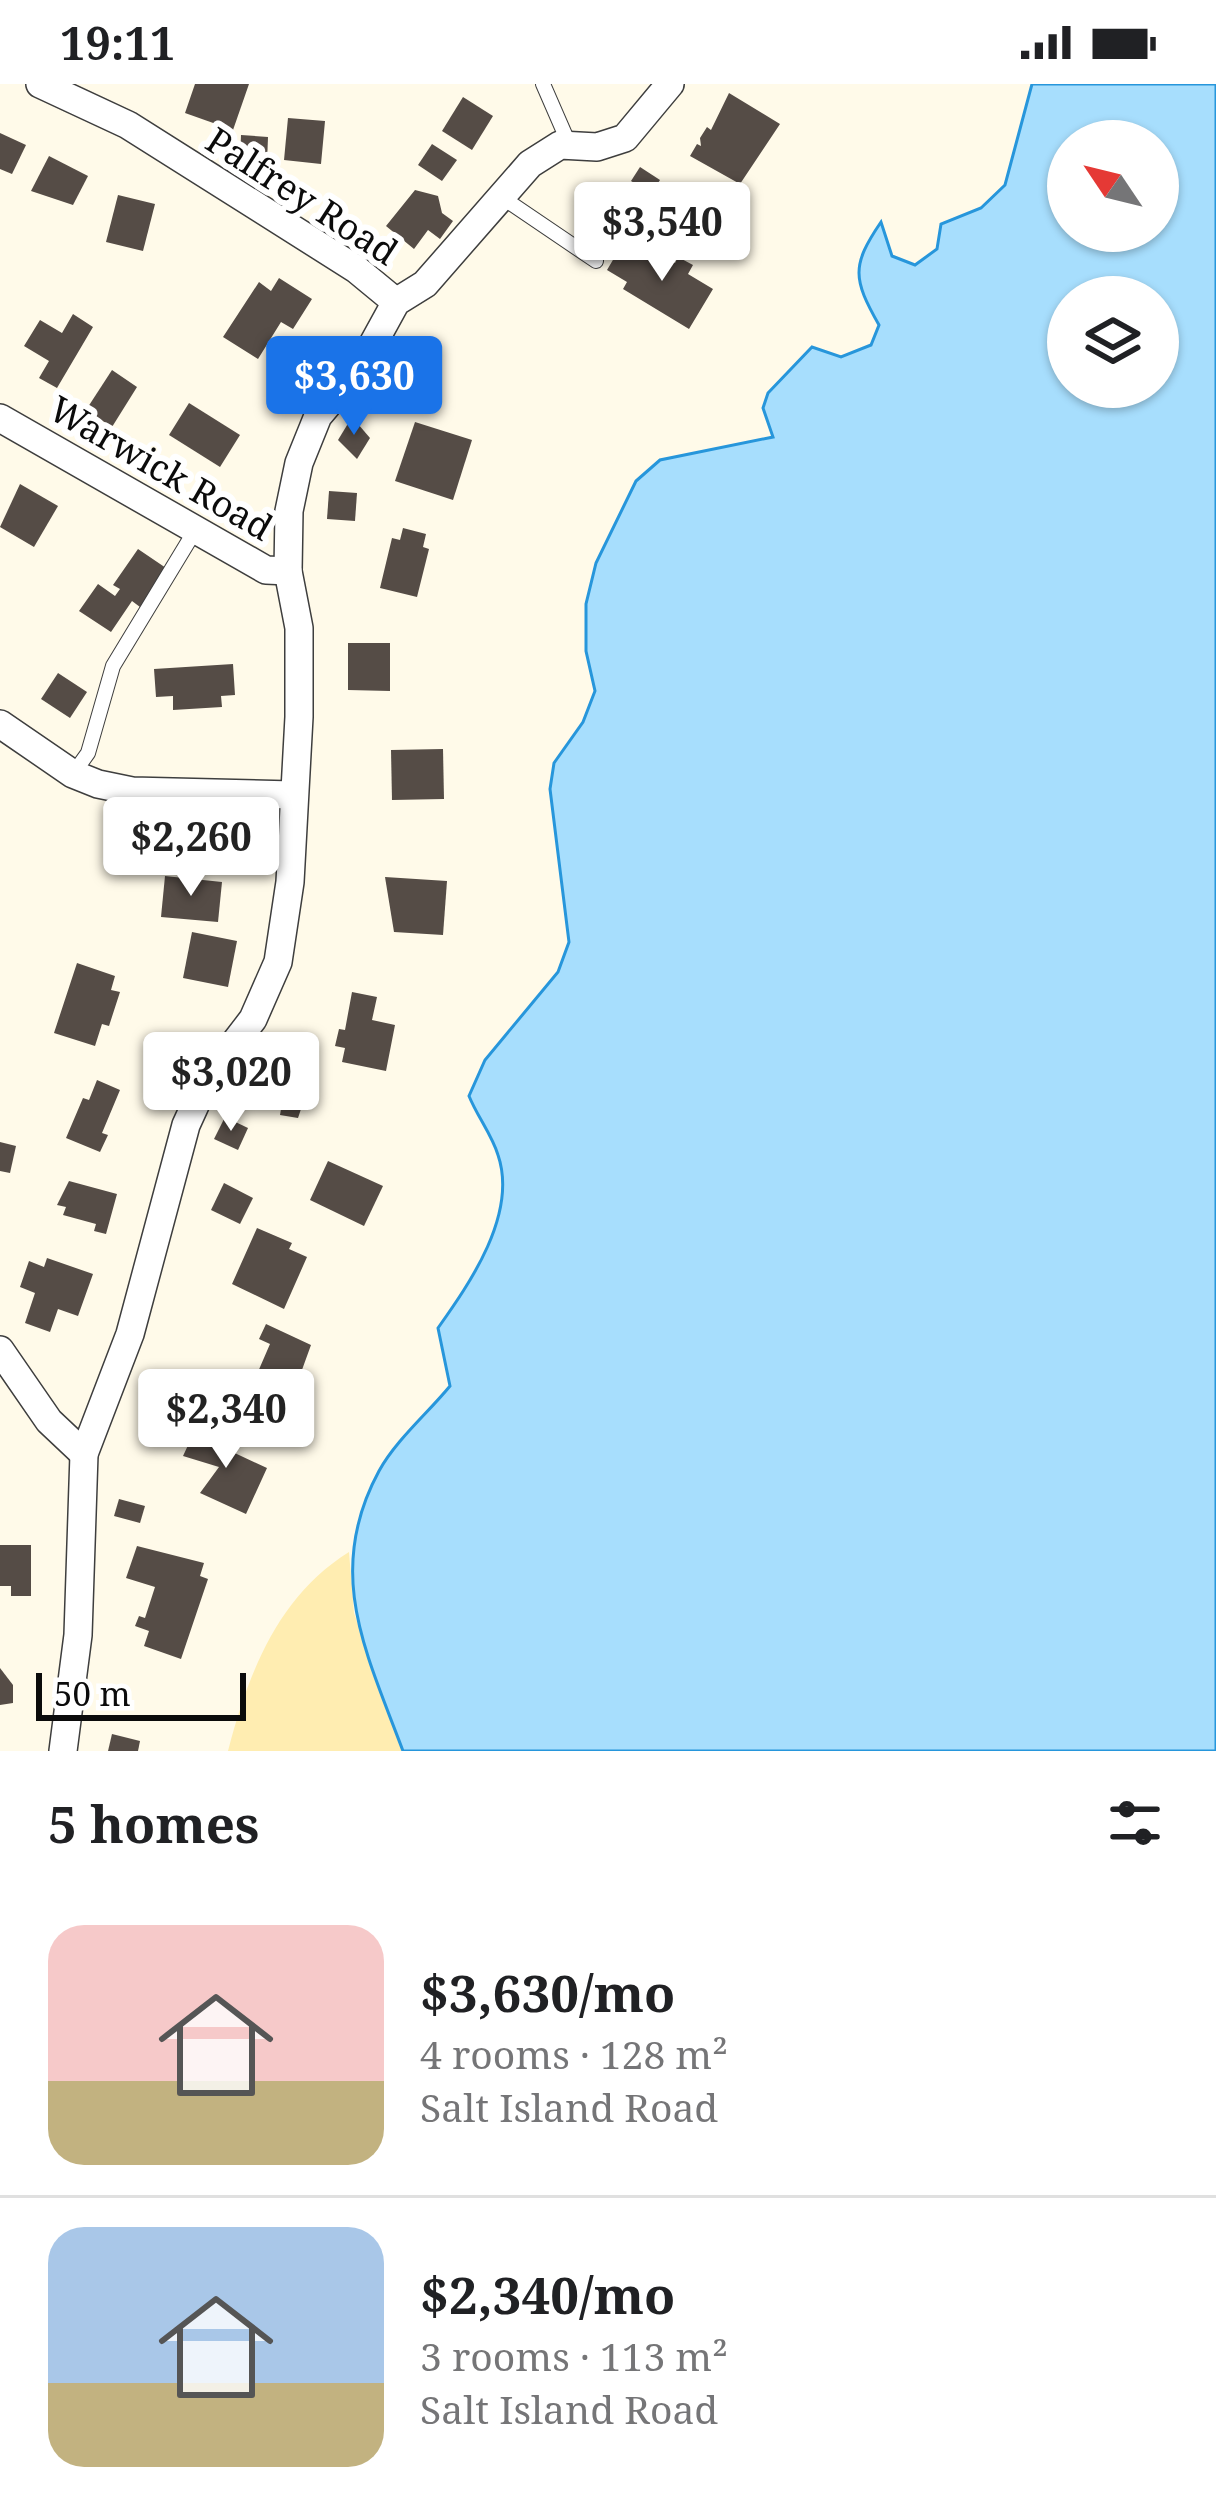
<!DOCTYPE html>
<meta charset="utf-8">
<style>
:root{--surface:#fff;--page:#f6f6f6;--text:#202124;--muted:#757577;--line:#e0e0e0;--accent:#1a73e8}
body{margin:0;font-family:"Noto Serif",serif;background:var(--page);color:var(--text);height:100vh;display:flex;flex-direction:column;font-size:45px;white-space:nowrap}
*{box-sizing:border-box;margin:0}
p{font-size:39px;color:var(--muted)}
.icon{flex:none;width:66px;height:66px;fill:none;stroke:currentColor;stroke-width:2;stroke-linecap:round;stroke-linejoin:round}
.map{position:relative;height:1667px;overflow:hidden}
.drawer{display:flex;flex-direction:column;background:var(--surface);flex:1}
.drawer>*{flex:none}
.needle{width:78px;rotate:305deg}
.buttons{position:absolute;left:1047px;top:36px;display:grid;gap:24px}
.buttons a{display:grid;place-items:center;width:132px;height:132px;border-radius:50%;background:var(--surface);box-shadow:0 3px 9px #0004;font-size:60px}
.scale{position:absolute;left:36px;bottom:30px;width:210px;box-sizing:border-box;padding-left:12px;border:6px solid #0b0b0b;border-top:0;font-size:33px;line-height:42px;white-space:nowrap;color:#0b0b0b;-webkit-text-stroke:9px #fff;paint-order:stroke}
.price{position:absolute;translate:-50% -102px;padding:0 27px;border-radius:12px;background:#fff;color:#222;font-size:39px;line-height:78px;filter:drop-shadow(0 3px 6px #0008)}
.price::after{content:'';position:absolute;left:50%;top:72px;width:36px;height:27px;margin-left:-18px;background:inherit;clip-path:polygon(0 0,100% 0,50% 100%)}
.price.on{background:var(--accent);color:#fff}
ul{padding:0;list-style:none}
li{display:flex;align-items:center;gap:36px;height:300px;padding:0 48px}
li+li{border-top:3px solid var(--line)}
li span{display:grid;place-items:center;flex:none;width:336px;height:240px;border-radius:36px;color:#555}
li>.icon{margin-inline-start:auto}
span .icon{width:144px;height:144px;fill:#fffc;stroke-width:1}
li b{font-size:51px}
h2{display:flex;justify-content:space-between;align-items:center;height:144px;padding:0 48px;font-size:51px}
.status{display:flex;justify-content:space-between;align-items:center;height:84px;padding:0 60px;background:var(--surface);direction:ltr}
.status svg{height:33px;fill:currentColor}
.map>svg:first-child{display:block}
.sand{fill:#ffedb1}
.water{fill:#a7defd;stroke:#2796db;stroke-width:3;fill-rule:evenodd}
.building{fill:#554c46}
.lines{fill:none;stroke-linecap:round;stroke-linejoin:round}
.service-casing{stroke:#3e3e3e;stroke-width:16}
.minor-casing{stroke:#3e3e3e;stroke-width:30}
.service{stroke:#fff;stroke-width:14}
.minor{stroke:#fff;stroke-width:27}
.labels{text-anchor:middle;stroke-width:12;stroke-linejoin:round;paint-order:stroke}
.street-label{font-size:36px;fill:#0b0b0b;stroke:#fff}
</style>
<div class="status"><b>19:11</b><svg viewBox="0 0 49 12"><path d="M0 12V9h3v3zM5 12V6h3v6zM10 12V3h3v9zM15 12V0h3v12zM26 1h20v11H26zM47 4h2v5h-2z"/></svg></div>
<div class="map">
<svg width="1216" height="1667" viewBox="0 0 1216 1667">
<rect width="100%" height="100%" fill="#fffae9"/>
<path class="sand" d="M349,1468L354,1529L403,1667H228C248,1590 278,1512 349,1468Z"/>
<path class="water" d="M1032,0H1216V1667H403C366,1568 324,1488 379,1387C396,1356 428,1329 450,1302L438,1244C470,1199 518,1130 498,1071C492,1051 477,1032 469,1012L485,976L558,888L569,858L550,705L554,679L583,638L595,607L586,567V520L596,479L636,397L660,376L773,353L763,324L768,309L812,263L841,273L871,261L879,241C853,195 851,182 881,138L892,172L915,181L937,165L941,140L981,124L1005,101ZM1068,57H1158V147H1068ZM1068,213H1158V303H1068Z"/>
<g class="building">
<polygon points="195,0 249,0 233,46 185,29"/>
<polygon points="729,9 780,40 740,100 690,72 697,60 701,62 700,54 707,43 711,46"/>
<polygon points="463,13 493,32 472,66 442,47"/>
<polygon points="288,34 325,37 321,80 284,76"/>
<polygon points="0,49 26,61 12,90 0,85"/>
<polygon points="241,51 268,53 267,79 240,77"/>
<polygon points="432,60 457,76 442,97 418,81"/>
<polygon points="49,72 88,92 73,121 31,107"/>
<polygon points="640,83 660,96 651,110 631,97"/>
<polygon points="415,106 438,112 442,129 453,137 440,155 428,146 414,165 386,142"/>
<polygon points="118,111 155,120 143,167 106,158"/>
<polygon points="695,121 731,143 720,161 684,139"/>
<polygon points="647,163 675,179 678,173 693,181 688,190 713,205 689,245 623,205 627,198 607,186 620,164 639,175"/>
<polygon points="279,194 312,215 293,245 281,238 258,275 223,253 259,198 271,207"/>
<polygon points="73,230 93,243 57,304 39,294 49,277 24,262 40,236 62,249"/>
<polygon points="112,286 137,303 112,343 86,326"/>
<polygon points="189,319 240,351 220,383 169,351"/>
<polygon points="352,333 370,354 357,375 338,356"/>
<polygon points="415,338 472,356 453,416 395,397"/>
<polygon points="20,400 58,422 34,463 0,443"/>
<polygon points="329,407 357,409 355,437 327,435"/>
<polygon points="403,444 426,450 423,463 429,465 417,513 380,504 392,454 400,456"/>
<polygon points="138,465 166,484 140,523 132,517 111,548 79,527 98,500 115,512 120,505 113,501"/>
<polygon points="348,559 390,559 390,607 348,606"/>
<polygon points="233,580 235,611 221,612 222,623 173,626 173,612 156,613 154,585"/>
<polygon points="58,589 87,608 70,634 41,615"/>
<polygon points="443,665 444,715 392,716 391,666"/>
<polygon points="195,716 238,726 228,771 188,761 186,770 168,765 173,744 188,748"/>
<polygon points="165,792 222,798 218,838 161,833"/>
<polygon points="385,793 447,797 443,851 394,848"/>
<polygon points="192,848 237,857 228,903 183,894"/>
<polygon points="77,879 115,892 111,906 120,908 109,942 102,940 95,962 54,949"/>
<polygon points="352,908 377,913 372,936 395,941 386,987 342,978 345,964 335,962 339,945 345,946"/>
<polygon points="274,978 305,983 302,1000 309,1001 298,1034 280,1031 283,1013 269,1011"/>
<polygon points="97,996 120,1006 102,1049 108,1051 100,1068 66,1054 83,1014 89,1016"/>
<polygon points="225,1033 248,1044 238,1066 214,1055"/>
<polygon points="0,1058 16,1062 10,1089 0,1087"/>
<polygon points="328,1077 383,1102 364,1142 310,1116"/>
<polygon points="69,1097 117,1110 106,1150 94,1147 96,1140 63,1131 66,1123 57,1121"/>
<polygon points="224,1099 253,1114 240,1140 211,1126"/>
<polygon points="257,1144 292,1159 289,1165 307,1173 284,1225 232,1200"/>
<polygon points="47,1174 93,1190 78,1232 58,1225 50,1248 25,1239 35,1209 20,1203 29,1177 44,1183"/>
<polygon points="266,1240 311,1261 286,1330 267,1322 274,1306 254,1297 270,1260 259,1255"/>
<polygon points="197,1342 228,1357 224,1364 267,1384 246,1430 200,1409 219,1383 183,1372"/>
<polygon points="119,1415 145,1422 140,1439 114,1432"/>
<polygon points="0,1461 31,1461 31,1512 11,1512 11,1502 0,1502"/>
<polygon points="137,1462 204,1479 200,1492 208,1495 181,1575 144,1562 149,1547 135,1542 139,1532 145,1534 155,1503 126,1494"/>
<polygon points="0,1584 13,1601 13,1619 0,1621"/>
<polygon points="112,1650 140,1657 138,1667 108,1667"/>
</g>
<g class="lines">
<g class="service-casing">
<g id="service">
<polyline points="543,0 570,62"/>
<polyline points="500,112 596,177"/>
<polyline points="73,690 88,669 113,582 196,445"/>
</g>
</g>
<g class="minor-casing">
<g id="minor">
<polyline points="40,0 128,41 356,185 396,218"/>
<polyline points="0,334 266,486 288,487"/>
<polyline points="0,640 73,690 98,700 132,707 293,711"/>
<polyline points="0,1266 49,1337 84,1370"/>
<polyline points="63,1667 78,1551 84,1370 130,1250 186,1041 207,995 253,935 278,878 290,798 299,633 299,544 288,487 289,427 299,379 318,332 362,280 396,218 425,200 530,80 560,61 597,63 625,54 670,0"/>
</g>
</g>
<use href="#service" class="service"/>
<use href="#minor" class="minor"/>
</g>
<g class="labels">
<g class="street-label">
<text transform="translate(302 112) rotate(33)" y="13">Palfrey Road</text>
<text transform="translate(161 384) rotate(30)" y="13">Warwick Road</text>
</g>
</g>
</svg>
<div class="buttons">
<a><svg class="needle" viewBox="-14 -14 28 28"><path d="M0-13l5 13h-10z" fill="#e53935"/><path d="M0 13l5-13h-10z" fill="#757577"/></svg></a>
<a><svg class="icon" aria-label="layers" viewBox="0 0 24 24"><path d="M12 4l9 5-9 5-9-5zM3 14l9 5 9-5"/></svg></a>
</div>
<div class="scale">50 m</div>
<b class="price" style="left:662px;top:200px">$3,540</b>
<b class="price on" style="left:354px;top:354px">$3,630</b>
<b class="price" style="left:191px;top:815px">$2,260</b>
<b class="price" style="left:231px;top:1050px">$3,020</b>
<b class="price" style="left:226px;top:1387px">$2,340</b>
</div>
<section class="drawer">
<h2>5 homes<svg class="icon" aria-label="filters" viewBox="0 0 24 24"><path d="M4 7h16M4 17h16"/><circle cx="9" cy="7" r="2"/><circle cx="15" cy="17" r="2"/></svg></h2>
<ul>
<li><span style="background:linear-gradient(#f6c9c9 65%,#c2b280 0)"><svg class="icon" aria-label="home" viewBox="0 0 24 24"><path d="M3 11l9-7 9 7M6 9v11h12V9"/></svg></span><div><b>$3,630/mo</b><p>4 rooms · 128 m²</p><p>Salt Island Road</p></div></li>
<li><span style="background:linear-gradient(#a9c7e8 65%,#c2b280 0)"><svg class="icon" aria-label="home" viewBox="0 0 24 24"><path d="M3 11l9-7 9 7M6 9v11h12V9"/></svg></span><div><b>$2,340/mo</b><p>3 rooms · 113 m²</p><p>Salt Island Road</p></div></li>
</ul>
</section>
